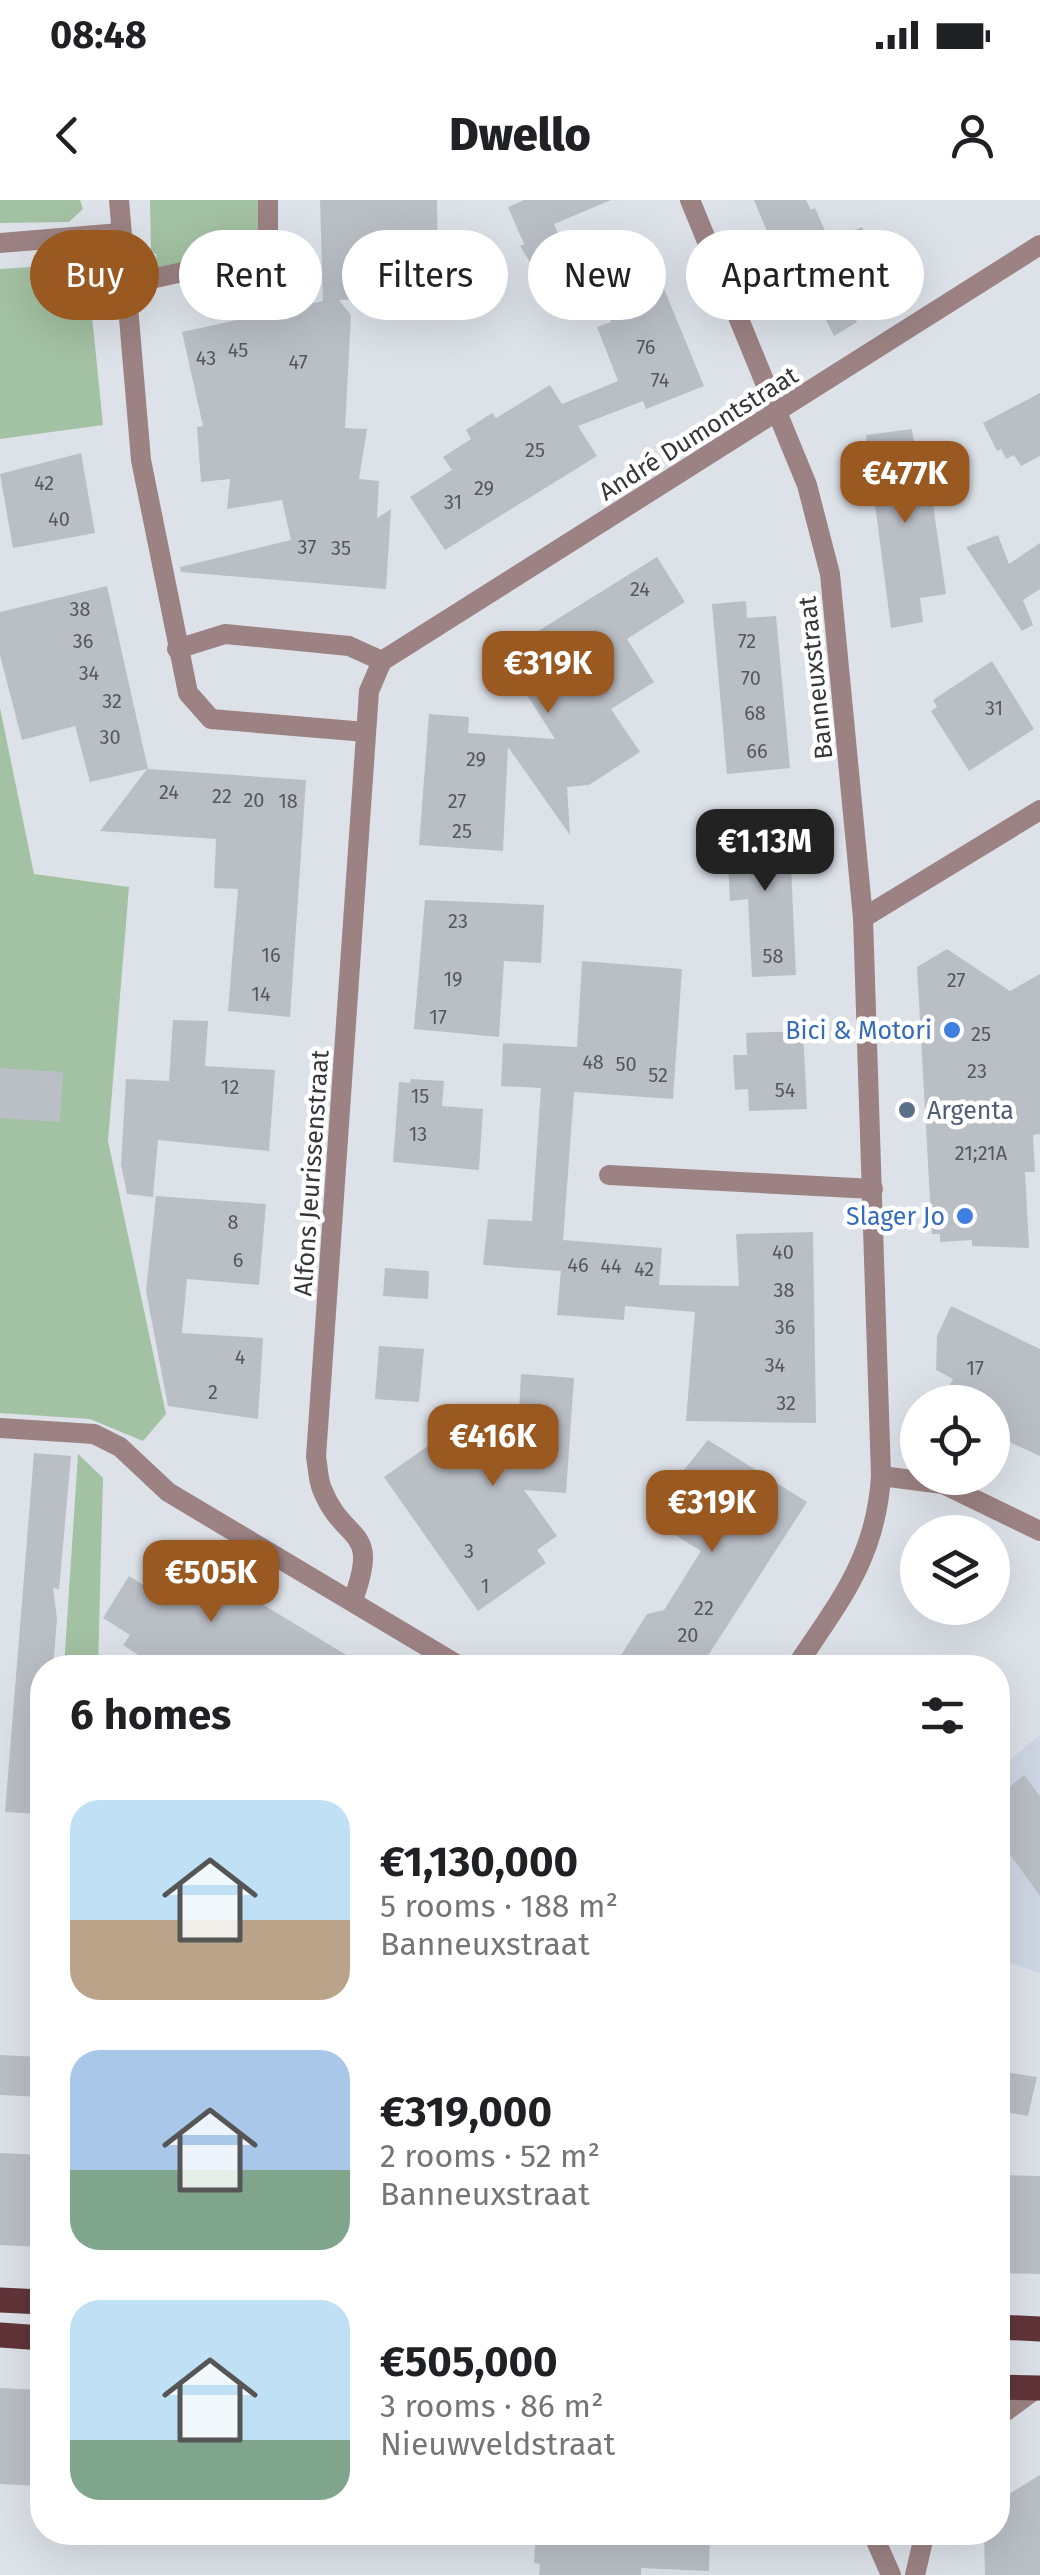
<!DOCTYPE html>
<meta charset="utf-8">
<style>
:root{--surface:#fff;--page:#f2f2f2;--text:#202124;--muted:#757577;--accent:#995921}
body{margin:0;font-family:"Fira Sans",sans-serif;background:var(--page);color:var(--text);height:100vh;display:flex;flex-direction:column;font-size:38px;white-space:nowrap}
*{box-sizing:border-box;margin:0}
p{font-size:32px;color:var(--muted)}
.icon{flex:none;width:55px;height:55px;fill:none;stroke:currentColor;stroke-width:2;stroke-linecap:round;stroke-linejoin:round}
.map{position:relative;flex:1;overflow:hidden}
.panel{position:absolute;left:30px;top:1455px;width:980px;height:890px;display:flex;flex-direction:column;background:var(--surface);border-radius:40px;box-shadow:0 10px 40px #0002}
.panel>*{flex:none}
.hud{position:absolute;left:30px;top:30px;width:980px;height:90px;display:flex;gap:20px}
.fabs{position:absolute;left:900px;top:1185px;display:grid;gap:20px}
.fabs a{display:grid;place-items:center;width:110px;height:110px;border-radius:50%;background:var(--surface);box-shadow:0 10px 40px #0002;font-size:50px}
.price{position:absolute;translate:-50% -85px;padding:0 22px;border-radius:20px;background:var(--accent);color:#fff;font-size:32px;line-height:65px;filter:drop-shadow(0 2px 5px #0008)}
.price::after{content:'';position:absolute;left:50%;top:60px;width:30px;height:22px;margin-left:-15px;background:inherit;clip-path:polygon(0 0,100% 0,50% 100%)}
.price.current{background:#222;color:#fff}
ul{padding:0;list-style:none}
li{display:flex;align-items:center;gap:30px;height:250px;padding:0 40px}
li span{display:grid;place-items:center;flex:none;width:280px;height:200px;border-radius:30px;color:#555}
li>.icon{margin-inline-start:auto}
span .icon{width:120px;height:120px;fill:#fffc;stroke-width:1}
li b{font-size:42px}
h2{display:flex;justify-content:space-between;align-items:center;height:120px;padding:0 40px;font-size:42px}
.pill{padding:0 35px;border-radius:45px;background:var(--surface);box-shadow:0 10px 40px #0002;font-size:35px;line-height:90px}
.pill.current{background:var(--accent);color:#fff}
.status{display:flex;justify-content:space-between;align-items:center;height:70px;padding:0 50px;background:var(--surface);direction:ltr}
.status svg{height:28px;fill:currentColor}
header{display:flex;justify-content:space-between;align-items:center;height:130px;padding:0 40px;background:var(--surface);font-size:45px;font-weight:800}
.map>svg:first-child{display:block}
.built{fill:#ced6e4}
.green{fill:#a3c1a3}
.building{fill:#babfc6}
.lines{fill:none;stroke-linecap:round;stroke-linejoin:round}
.minor{stroke:#9c8283;stroke-width:20}
.tertiary{stroke:#9c8283;stroke-width:20}
.primary{stroke:#603539;stroke-width:25}
.shop-dot{fill:#3f7fe0;stroke:#fff;stroke-width:4}
.service-dot{fill:#5c6f8a;stroke:#fff;stroke-width:4}
.labels{text-anchor:middle;stroke-width:9;stroke-linejoin:round;paint-order:stroke}
.number-label{font-size:20px;fill:#56595c}
.street-label{font-size:25px;fill:#353739;stroke:#fff}
.shop-label{font-size:25px;fill:#366cbe;stroke:#fff;text-anchor:end}
.service-label{font-size:25px;fill:#4e5e75;stroke:#fff;text-anchor:start}
</style>
<div class="status"><b>08:48</b><svg viewBox="0 0 49 12"><path d="M0 12V9h3v3zM5 12V6h3v6zM10 12V3h3v9zM15 12V0h3v12zM26 1h20v11H26zM47 4h2v5h-2z"/></svg></div>
<header><svg class="icon" aria-label="back" viewBox="0 0 24 24"><path d="M15 5l-7 7 7 7"/></svg>Dwello<svg class="icon" aria-label="person" viewBox="0 0 24 24"><circle cx="12" cy="8" r="4"/><path d="M4 21q1-7 8-7t8 7"/></svg></header>
<div class="map">
<svg width="1040" height="2375" viewBox="0 0 1040 2375">
<rect width="100%" height="100%" fill="#dde2e9"/>
<polygon class="built" points="1040,1535 1040,1773 998,1758 998,1569"/>
<g class="green">
<polygon points="0,0 80,0 83,9 69,22 0,23"/>
<polygon points="150,0 259,0 260,35 253,47 157,70 156,54 151,53"/>
<polygon points="62,65 89,86 103,225 0,239 0,69"/>
<polygon points="0,508 34,674 129,687 108,941 166,1214 143,1241 90,1219 0,1213"/>
<polygon points="78,1254 103,1278 98,1467 64,1467"/>
</g>
<g class="building">
<polygon points="320,0 437,0 438,78 421,74 424,78 394,79 394,98 339,100 351,115 345,228 367,229 359,279 379,281 377,318 391,309 386,389 181,372 180,367 291,340 282,300 227,309 230,279 201,282 197,227 203,226 182,132 323,101"/>
<polygon points="524,0 611,0 554,24 576,74 538,75 520,46 524,44 508,7"/>
<polygon points="754,0 806,0 811,10 815,8 829,40 862,27 877,62 856,70 860,78 840,86 857,122 834,136 823,114 803,119"/>
<polygon points="646,45 704,186 646,209 643,201 578,226 597,256 445,350 410,297 452,270 443,257 471,239 466,230 492,213 496,218 550,185 562,204 618,181 597,127 611,122 591,70"/>
<polygon points="1040,193 1040,256 1021,266 1014,255 1006,259 1001,249 997,251 983,223"/>
<polygon points="912,229 917,264 927,263 946,394 920,398 923,422 891,428 866,235"/>
<polygon points="81,253 95,333 13,348 0,274"/>
<polygon points="998,335 1009,364 1040,343 1040,389 1023,400 1033,425 1022,431 966,347"/>
<polygon points="657,357 685,402 627,439 654,482 611,509 640,552 589,585 567,587 570,635 508,547 503,651 419,645 429,514 469,517 468,533 555,539 501,454"/>
<polygon points="107,386 148,569 306,580 290,817 228,811 238,689 214,688 216,639 100,631 147,569 90,582 75,526 22,540 0,455 0,412"/>
<polygon points="746,401 747,418 776,416 790,568 727,574 712,404"/>
<polygon points="992,461 1034,529 969,571 931,511 937,507 933,500"/>
<polygon points="789,623 796,775 752,777 748,699 730,701 726,627"/>
<polygon points="425,700 544,705 541,763 504,761 499,837 414,829"/>
<polygon points="947,749 1010,791 1040,774 1040,934 1033,935 1035,972 1025,972 1029,1048 972,1046 972,1040 940,1042 940,1034 932,1034 917,767"/>
<polygon points="582,761 682,769 673,899 574,892 563,1040 662,1048 659,1085 739,1086 736,1034 813,1032 816,1223 686,1221 695,1112 625,1106 624,1120 557,1115 561,1071 483,1065 488,1019 532,1021 541,888 501,886 503,843 577,847"/>
<polygon points="173,820 208,821 205,866 275,870 269,951 158,940 153,997 127,994 121,965 126,879 169,881"/>
<polygon points="803,831 807,909 749,911 748,889 735,890 733,855 747,855 746,833"/>
<polygon points="0,868 63,872 60,922 0,918"/>
<polygon points="411,879 444,881 442,906 483,909 479,970 393,962 399,882 410,883"/>
<polygon points="156,996 266,1004 259,1085 187,1079 182,1133 263,1138 258,1219 168,1206 146,1091"/>
<polygon points="385,1068 429,1071 428,1099 383,1096"/>
<polygon points="951,1106 1040,1149 1040,1256 992,1234 992,1202 941,1202 953,1179 936,1170 937,1136"/>
<polygon points="379,1146 424,1149 419,1202 375,1199"/>
<polygon points="521,1174 574,1178 566,1293 524,1290 557,1336 537,1350 546,1363 478,1411 384,1277 432,1243 466,1246 473,1211 519,1214"/>
<polygon points="708,1240 807,1302 700,1468 613,1468 647,1414 664,1410 701,1351 646,1317"/>
<polygon points="34,1253 71,1256 59,1390 53,1387 57,1419 53,1468 42,1468 41,1614 5,1612"/>
<polygon points="167,1348 202,1368 368,1468 158,1468 123,1445 130,1435 103,1418 129,1376 145,1386"/>
<polygon points="1024,1575 1040,1596 1040,1696 998,1638 998,1596"/>
<polygon points="0,1855 42,1857 42,1897 0,1895"/>
<polygon points="998,1871 1037,1877 1028,1916 998,1911"/>
<polygon points="0,1953 42,1955 42,2047 0,2045"/>
<polygon points="998,1975 1040,1976 1040,2074 998,2073"/>
<polygon points="0,2188 42,2190 42,2286 0,2284"/>
<polygon points="1040,2275 1040,2375 985,2375 984,2332 998,2332 998,2301"/>
<polygon points="536,2332 710,2332 709,2371 641,2368 641,2375 539,2375 540,2364 534,2363"/>
</g>
<g class="lines">
<g class="minor">
<polyline points="119,0 141,260 188,493 211,519 366,532"/>
<path d="M690,0L807,285L830,374L863,718L881,1276C876,1358 839,1402 795,1468"/>
<polyline points="0,43 120,33"/>
<polyline points="123,85 252,57 268,43 268,0"/>
<polyline points="177,449 225,434 349,446 382,461"/>
<polyline points="382,461 1040,45"/>
<polyline points="863,718 1040,610"/>
<polyline points="609,975 873,989"/>
<polyline points="0,1228 94,1234 120,1247 168,1292 463,1468"/>
<polyline points="881,1276 943,1284 1040,1331"/>
<path d="M353,1400C381,1325 344,1345 322,1289C318,1280 318,1267 316,1257L369,491L382,461"/>
</g>
<g class="tertiary">
<polyline points="998,2217 1037,2188"/>
<polyline points="872,2332 891,2375"/>
<polyline points="915,2375 925,2332"/>
</g>
<g class="primary">
<polyline points="0,2100 42,2102"/>
<polyline points="998,2127 1040,2129"/>
<polyline points="0,2135 42,2138"/>
<polyline points="998,2187 1040,2188"/>
</g>
</g>
<g class="shop-dot">
<circle cx="952" cy="830" r="10"/>
<circle cx="965" cy="1016" r="10"/>
</g>
<circle class="service-dot" cx="907" cy="910" r="10"/>
<g class="labels">
<g class="number-label">
<text x="646" y="154">76</text>
<text x="238" y="157">45</text>
<text x="206" y="165">43</text>
<text x="298" y="169">47</text>
<text x="660" y="187">74</text>
<text x="535" y="257">25</text>
<text x="44" y="290">42</text>
<text x="484" y="295">29</text>
<text x="453" y="309">31</text>
<text x="59" y="326">40</text>
<text x="307" y="354">37</text>
<text x="341" y="355">35</text>
<text x="640" y="396">24</text>
<text x="80" y="416">38</text>
<text x="83" y="448">36</text>
<text x="747" y="448">72</text>
<text x="89" y="480">34</text>
<text x="751" y="485">70</text>
<text x="112" y="508">32</text>
<text x="994" y="515">31</text>
<text x="755" y="520">68</text>
<text x="110" y="544">30</text>
<text x="757" y="558">66</text>
<text x="476" y="566">29</text>
<text x="169" y="599">24</text>
<text x="222" y="603">22</text>
<text x="254" y="607">20</text>
<text x="288" y="608">18</text>
<text x="457" y="608">27</text>
<text x="462" y="638">25</text>
<text x="458" y="728">23</text>
<text x="271" y="762">16</text>
<text x="773" y="763">58</text>
<text x="453" y="786">19</text>
<text x="956" y="787">27</text>
<text x="261" y="801">14</text>
<text x="438" y="824">17</text>
<text x="981" y="841">25</text>
<text x="593" y="869">48</text>
<text x="626" y="871">50</text>
<text x="977" y="878">23</text>
<text x="658" y="882">52</text>
<text x="230" y="894">12</text>
<text x="785" y="897">54</text>
<text x="420" y="903">15</text>
<text x="418" y="941">13</text>
<text x="981" y="960">21;21A</text>
<text x="233" y="1029">8</text>
<text x="783" y="1059">40</text>
<text x="238" y="1067">6</text>
<text x="578" y="1072">46</text>
<text x="611" y="1073">44</text>
<text x="644" y="1076">42</text>
<text x="784" y="1097">38</text>
<text x="785" y="1134">36</text>
<text x="240" y="1164">4</text>
<text x="775" y="1172">34</text>
<text x="975" y="1175">17</text>
<text x="213" y="1199">2</text>
<text x="786" y="1210">32</text>
<text x="469" y="1358">3</text>
<text x="485" y="1393">1</text>
<text x="704" y="1415">22</text>
<text x="688" y="1442">20</text>
</g>
<g class="street-label">
<text transform="translate(698 233) rotate(-32)" y="9">André Dumontstraat</text>
<text transform="translate(815 478) rotate(-96)" y="9">Banneuxstraat</text>
<text transform="translate(311 973) rotate(-86)" y="9">Alfons Jeurissenstraat</text>
</g>
<g class="shop-label">
<text x="932" y="839">Bici &amp; Motori</text>
<text x="945" y="1025">Slager Jo</text>
</g>
<g class="service-label">
<text x="927" y="919">Argenta</text>
</g>
</g>
</svg>
<div class="fabs">
<a><svg class="icon" aria-label="locate" viewBox="0 0 24 24"><circle cx="12" cy="12" r="6"/><path d="M12 2v4M12 18v4M2 12h4M18 12h4"/></svg></a>
<a><svg class="icon" aria-label="layers" viewBox="0 0 24 24"><path d="M12 4l9 5-9 5-9-5zM3 14l9 5 9-5"/></svg></a>
</div>
<b class="price" style="left:905px;top:326px">€477K</b>
<b class="price" style="left:548px;top:516px">€319K</b>
<b class="price current" style="left:765px;top:694px">€1.13M</b>
<b class="price" style="left:493px;top:1289px">€416K</b>
<b class="price" style="left:712px;top:1355px">€319K</b>
<b class="price" style="left:211px;top:1425px">€505K</b>
<div class="hud">
<a class="pill current">Buy</a>
<a class="pill">Rent</a>
<a class="pill">Filters</a>
<a class="pill">New</a>
<a class="pill">Apartment</a>
</div>
<section class="panel">
<h2>6 homes<svg class="icon" aria-label="filters" viewBox="0 0 24 24"><path d="M4 7h16M4 17h16"/><circle cx="9" cy="7" r="2"/><circle cx="15" cy="17" r="2"/></svg></h2>
<ul>
<li><span style="background:linear-gradient(#bfe0f5 60%,#b9a48a 0)"><svg class="icon" aria-label="home" viewBox="0 0 24 24"><path d="M3 11l9-7 9 7M6 9v11h12V9"/></svg></span><div><b>€1,130,000</b><p>5 rooms · 188 m²</p><p>Banneuxstraat</p></div></li>
<li><span style="background:linear-gradient(#a9c7e8 60%,#7fa58c 0)"><svg class="icon" aria-label="home" viewBox="0 0 24 24"><path d="M3 11l9-7 9 7M6 9v11h12V9"/></svg></span><div><b>€319,000</b><p>2 rooms · 52 m²</p><p>Banneuxstraat</p></div></li>
<li><span style="background:linear-gradient(#bfe0f5 70%,#7fa58c 0)"><svg class="icon" aria-label="home" viewBox="0 0 24 24"><path d="M3 11l9-7 9 7M6 9v11h12V9"/></svg></span><div><b>€505,000</b><p>3 rooms · 86 m²</p><p>Nieuwveldstraat</p></div></li>
</ul>
</section>
</div>
